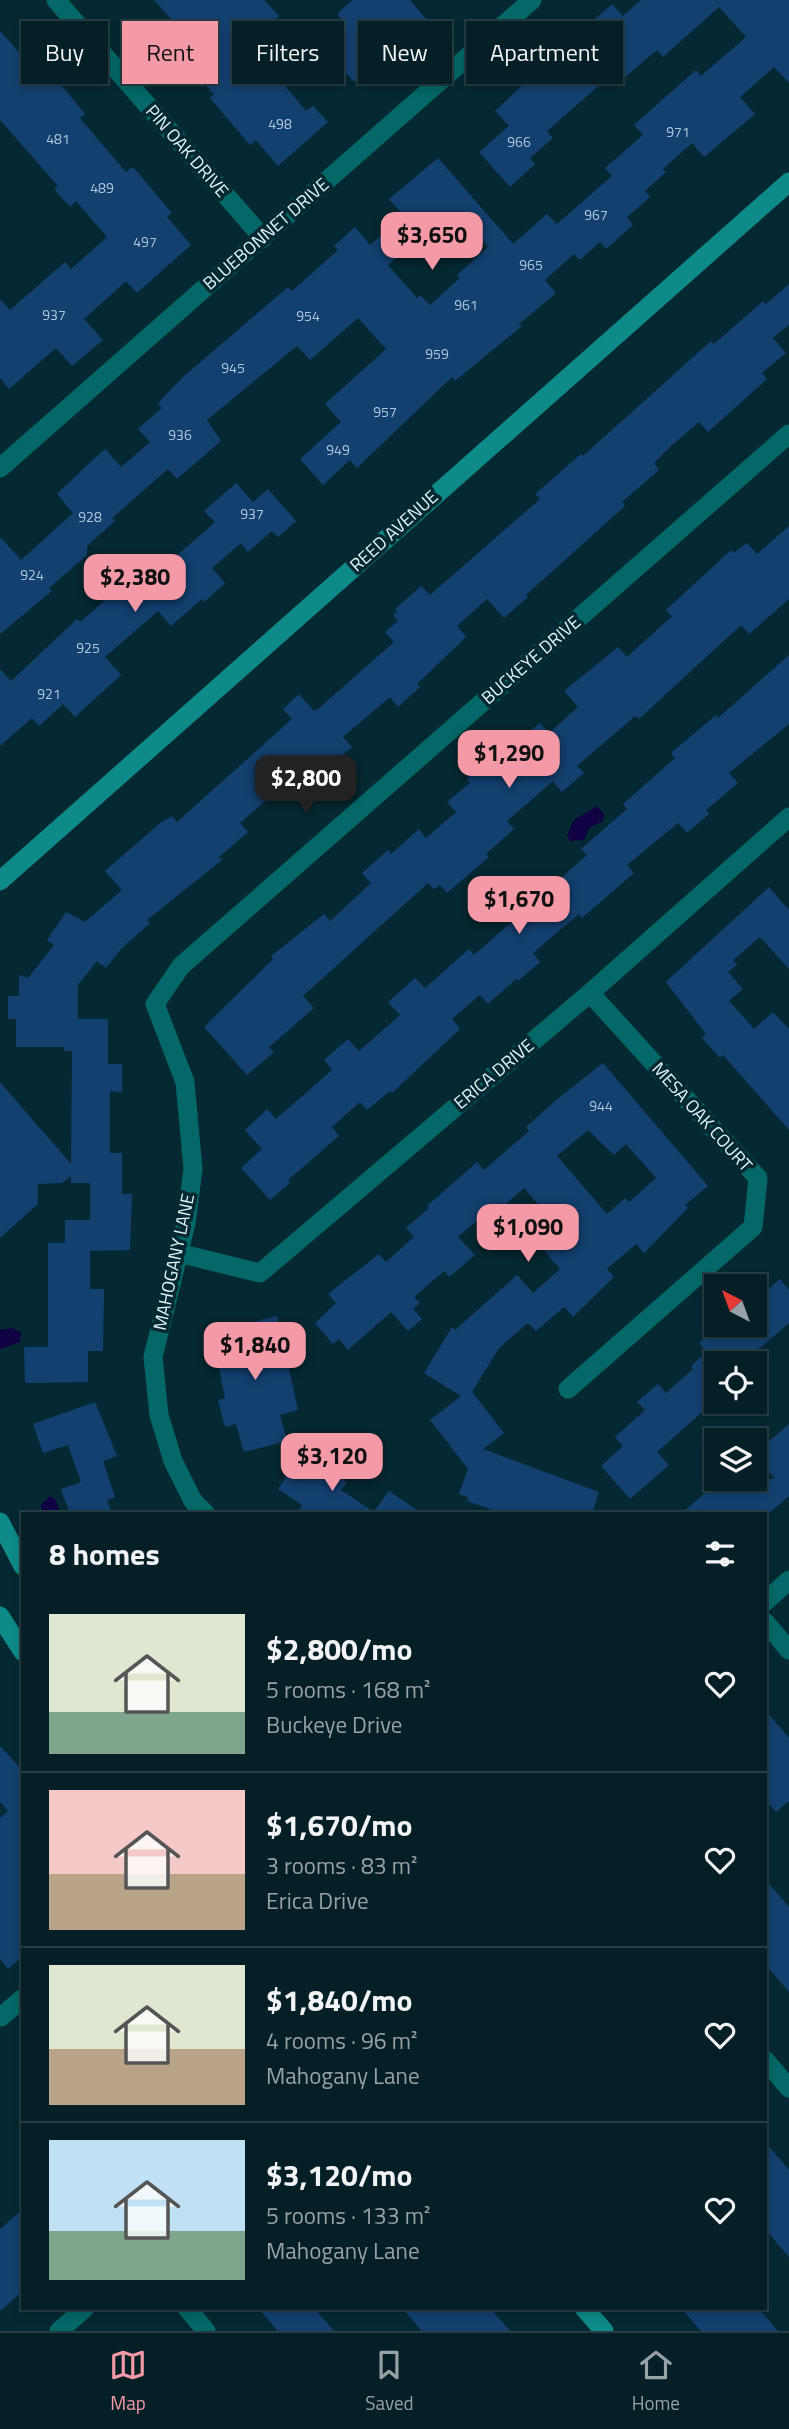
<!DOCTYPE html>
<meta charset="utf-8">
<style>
:root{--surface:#041f26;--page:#0d272e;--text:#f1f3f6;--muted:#97a2a7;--line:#253d43;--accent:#f49aa7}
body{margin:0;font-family:"Titillium Web",sans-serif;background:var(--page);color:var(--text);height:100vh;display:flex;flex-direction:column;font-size:26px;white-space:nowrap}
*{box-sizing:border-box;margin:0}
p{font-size:23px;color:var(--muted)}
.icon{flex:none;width:38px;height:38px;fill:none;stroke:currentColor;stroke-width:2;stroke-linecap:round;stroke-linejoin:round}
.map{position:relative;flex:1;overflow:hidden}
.details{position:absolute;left:21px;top:1512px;width:746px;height:798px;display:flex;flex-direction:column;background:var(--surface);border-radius:0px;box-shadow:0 4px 10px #0003,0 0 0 2px var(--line)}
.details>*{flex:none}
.banner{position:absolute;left:21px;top:21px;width:747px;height:63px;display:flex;gap:14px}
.needle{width:46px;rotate:319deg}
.tools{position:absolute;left:704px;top:1274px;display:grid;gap:14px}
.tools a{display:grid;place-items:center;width:63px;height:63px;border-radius:0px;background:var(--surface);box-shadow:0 4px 10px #0003,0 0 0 2px var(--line);font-size:35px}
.price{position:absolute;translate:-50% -60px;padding:0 16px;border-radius:14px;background:var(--accent);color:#111;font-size:23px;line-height:46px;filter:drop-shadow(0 2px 4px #0008)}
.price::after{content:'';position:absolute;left:50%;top:42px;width:21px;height:16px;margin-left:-10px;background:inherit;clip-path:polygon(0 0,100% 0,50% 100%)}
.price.on{background:#222;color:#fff}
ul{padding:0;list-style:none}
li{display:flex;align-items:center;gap:21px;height:175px;padding:0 28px}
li+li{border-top:2px solid var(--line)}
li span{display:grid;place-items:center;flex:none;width:196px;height:140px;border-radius:0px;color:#555}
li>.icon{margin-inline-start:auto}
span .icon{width:84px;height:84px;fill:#fffc;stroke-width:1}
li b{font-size:30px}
h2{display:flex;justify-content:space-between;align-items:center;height:84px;padding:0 28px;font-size:30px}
.chip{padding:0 24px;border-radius:0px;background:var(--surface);box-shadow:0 4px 10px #0003,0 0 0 2px var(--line);font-size:24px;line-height:63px}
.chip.on{background:var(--accent);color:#111}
.tab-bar{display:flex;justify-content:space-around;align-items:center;height:98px;border-top:2px solid var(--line);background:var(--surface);font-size:19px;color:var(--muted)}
.tab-bar a{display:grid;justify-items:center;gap:4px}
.tab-bar .on{color:var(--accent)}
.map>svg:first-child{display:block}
.water{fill:#120044}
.building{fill:#13406f;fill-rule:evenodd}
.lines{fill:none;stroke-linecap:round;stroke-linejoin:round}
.minor{stroke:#036867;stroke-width:19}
.secondary{stroke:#0e8a88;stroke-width:19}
.labels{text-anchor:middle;stroke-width:7;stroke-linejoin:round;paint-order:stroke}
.number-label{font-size:14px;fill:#afc8da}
.street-label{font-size:18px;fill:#e3f6fd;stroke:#052933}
</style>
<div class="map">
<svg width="789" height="2331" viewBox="0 0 789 2331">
<rect width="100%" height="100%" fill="#052933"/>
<g class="water">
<polygon points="597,806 604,814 603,821 589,828 584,840 570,841 567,835 574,820"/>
<polygon points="12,1328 21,1332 20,1342 0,1349 0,1330"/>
<polygon points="50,1496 56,1500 61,1514 43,1514 41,1505"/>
</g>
<g class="building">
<polygon points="154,0 264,0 279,16 269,25 274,30 253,48 306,111 313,106 328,122 278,166 256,140 250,145 210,98 214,94 165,44 181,30"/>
<polygon points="352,0 410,0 427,20 408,37 396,24 363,53 373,65 354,82 317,40 341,19 337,14"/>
<path d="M641,0H789V83L774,67L740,97L755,114L704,157L692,143L663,169L666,172L645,191L650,197L627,217L633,225L606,249L600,242L580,260L574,254L545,280L556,293L519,324L522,326L455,381L452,377L357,468L350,460L323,485L300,459L341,422L325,404L386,349L358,318L310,360L297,346L207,420L221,441L177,479L168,469L112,518L115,521L87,546V555L49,588L52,591L0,634V537L21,560L73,513L57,494L83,469L105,449L121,467L150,442L138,429L162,408L158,403L183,377L288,287L292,291L338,250L334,246L355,227L370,245L403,215L389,199L438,158L513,244L547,214L557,224L612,176L605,168L643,135L634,125L696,70L701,76L746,37L719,7L663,57L657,50L618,83L611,75L547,131L553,138L530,158L535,164L510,187L479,152L509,126L495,111L543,66L549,74L576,50L569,42L612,4L623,16ZM450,212L460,223L464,219L488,247L457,275L460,278L430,305L420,295L417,298L388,265Z"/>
<polygon points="0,31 33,68 42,61 85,114 80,118 100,142 126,172 133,167 172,213 167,217 191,245 137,293 126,281 84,319 103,340 72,366 56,348 9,389 0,378 0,299 10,310 65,262 71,269 107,237 76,201 70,207 54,189 58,186 0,120"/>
<polygon points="789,284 789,325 773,338 786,353 762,373 767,379 708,432 699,422 671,446 654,463 659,470 622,502 625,506 526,595 528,597 504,618 487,599 457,626 466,637 417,684 420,687 398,707 390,697 343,737 352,747 330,766 327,763 298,788 290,779 240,823 248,832 219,857 222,860 147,920 150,923 121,949 106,968 97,961 78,985 78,1019 108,1019 108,1064 122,1064 122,1092 110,1091 110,1153 122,1153 122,1194 132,1194 130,1250 90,1251 90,1289 104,1289 103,1351 88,1351 88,1382 25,1383 24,1347 48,1347 48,1243 65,1243 65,1220 90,1220 90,1183 71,1183 71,1176 62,1183 38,1184 38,1204 0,1238 0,1082 71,1164 72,1051 64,1051 64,1047 16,1047 16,1019 8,1019 8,996 19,996 19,975 28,978 54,945 47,940 66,912 85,922 122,890 105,871 160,823 172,816 177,822 292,719 283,709 299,694 314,711 318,709 394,642 385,632 398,621 393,615 397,612 395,609 421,586 430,595 540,499 535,494 581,454 583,456 711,341 714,344 763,301 766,304"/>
<polygon points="236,483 253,502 268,489 296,521 278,537 272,531 248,552 241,543 212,568 225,583 204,602 202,599 171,626 158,611 105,657 121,675 75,717 63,704 39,726 32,718 0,746 0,669 11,681 77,619 80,622 118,589 121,592 125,588 127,591 152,570 156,574 215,522 204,511"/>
<polygon points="789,526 789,599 749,634 741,625 639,719 635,716 577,766 584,773 562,792 553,781 507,821 514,829 486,854 489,857 447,893 440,885 434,889 428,883 303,996 314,1008 269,1047 274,1052 247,1075 204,1027 273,959 271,956 324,914 330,921 371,883 362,873 388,850 391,854 419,829 426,838 456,812 447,802 470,783 467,779 485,763 487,765 540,723 549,733 578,707 564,691 618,647 627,657 672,616 666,610 731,550 734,553 747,543 757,554"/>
<polygon points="789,655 789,724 729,773 738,783 706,810 709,814 687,833 678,823 627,865 634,873 582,918 579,914 533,953 540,962 518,981 516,979 488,1004 480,995 452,1019 460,1029 392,1093 390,1091 367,1110 360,1102 332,1127 339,1136 288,1180 290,1183 270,1200 241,1168 262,1149 245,1130 267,1109 276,1119 332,1070 324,1060 348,1039 359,1051 400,1015 388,1002 415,978 425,988 469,949 474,955 587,855 581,849 627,809 623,804 675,758 671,753 716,715 718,718"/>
<polygon points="769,887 789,910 789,969 760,937 733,960 737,965 728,972 743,989 729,1001 754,1029 773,1012 789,1029 789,1130 723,1055 720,1058 702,1038 706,1034 666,982"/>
<path d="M603,1063L708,1186L685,1205L688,1208L644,1253L636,1244L607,1269L614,1277L573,1317L564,1307L536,1331L528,1323L499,1348L472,1392L504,1433L483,1449L599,1492L592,1514H504L467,1501L468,1497L459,1494L468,1469L430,1420L461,1396L424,1373L452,1327L455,1330L517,1275L533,1293L560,1269L544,1250L563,1233L524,1188L490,1218L486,1213L458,1237L475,1255L449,1277L444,1271L414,1297L420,1303L413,1309L422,1319L408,1331L391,1312L348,1350L339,1339L333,1344L315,1323L336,1303L328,1294L379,1254L386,1262L414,1237L406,1228L429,1208L427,1206L477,1162L484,1170L529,1131L526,1127L556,1100ZM588,1130L614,1155L626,1144L656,1178L629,1202L625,1198L607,1214L557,1156Z"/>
<polygon points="780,1279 789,1290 789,1323 754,1353 763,1363 716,1363 716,1400 657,1452 669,1465 630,1499 601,1466 623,1446 615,1437 645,1410 637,1402 658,1384 666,1393 693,1369 691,1366 707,1352 699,1343 720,1325 754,1325 754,1301"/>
<polygon points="277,1316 298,1410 280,1415 287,1441 244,1452 236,1424 225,1427 218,1400 225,1398 212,1333"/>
<polygon points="95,1402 117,1456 103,1461 115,1497 107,1500 112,1514 70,1514 61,1489 81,1482 68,1445 43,1453 33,1424"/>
<polygon points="789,1424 789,1496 768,1514 681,1514 721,1479 775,1479 754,1454"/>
<polygon points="302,1453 347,1482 341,1490 374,1512 389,1491 423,1514 297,1514 302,1505 278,1489"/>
<polygon points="765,1710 789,1738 789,1801 776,1812 765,1799"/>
<polygon points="0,1746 23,1771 23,1956 8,1969 0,1959 0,1818 8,1811 0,1802"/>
<polygon points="765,1879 789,1907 789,1992 765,1964"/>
<polygon points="765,2142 789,2170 789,2257 765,2229"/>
<polygon points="23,2209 23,2291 0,2311 0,2229"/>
<polygon points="258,2308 314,2308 334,2331 278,2331"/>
<polygon points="402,2308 490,2308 510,2331 422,2331"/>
<polygon points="681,2308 758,2308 778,2331 701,2331"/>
</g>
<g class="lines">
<g class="minor">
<polyline points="56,0 263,238"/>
<polyline points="0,468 532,0"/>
<polyline points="178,1253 260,1273 590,993 789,817"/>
<polyline points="568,1389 753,1227 758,1178 590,993"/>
<polyline points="206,1514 193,1501 173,1461 159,1415 153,1357 186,1223 193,1169 185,1082 155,1004 181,966 789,434"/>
<polyline points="765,1602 789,1580"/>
<polyline points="765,1622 789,1650"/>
<polyline points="1,2017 23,1998"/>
<polyline points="765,2060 789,2088"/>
<polyline points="187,2308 206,2331"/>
<polyline points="59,2331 85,2308"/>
</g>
<g class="secondary">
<polyline points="0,881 789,182"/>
<polyline points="0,1522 23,1566"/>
<polyline points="0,1616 23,1652"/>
<polyline points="584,2308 604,2331"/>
</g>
</g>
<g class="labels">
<g class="number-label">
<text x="280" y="129">498</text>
<text x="678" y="137">971</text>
<text x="58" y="144">481</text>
<text x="519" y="147">966</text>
<text x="102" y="193">489</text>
<text x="596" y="220">967</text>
<text x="145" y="247">497</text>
<text x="531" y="270">965</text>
<text x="466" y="310">961</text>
<text x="54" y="320">937</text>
<text x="308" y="321">954</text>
<text x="437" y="359">959</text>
<text x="233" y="373">945</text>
<text x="385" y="417">957</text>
<text x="180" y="440">936</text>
<text x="338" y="455">949</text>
<text x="252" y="519">937</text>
<text x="90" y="522">928</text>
<text x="32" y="580">924</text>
<text x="88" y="653">925</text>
<text x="49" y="699">921</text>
<text x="601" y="1111">944</text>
</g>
<g class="street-label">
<text transform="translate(187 151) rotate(49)" y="6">PIN OAK DRIVE</text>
<text transform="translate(266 234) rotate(-41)" y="6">BLUEBONNET DRIVE</text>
<text transform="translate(394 531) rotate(-42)" y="6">REED AVENUE</text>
<text transform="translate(531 660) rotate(-41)" y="6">BUCKEYE DRIVE</text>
<text transform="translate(494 1074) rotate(-40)" y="6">ERICA DRIVE</text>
<text transform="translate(702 1117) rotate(48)" y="6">MESA OAK COURT</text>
<text transform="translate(174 1262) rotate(-78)" y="6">MAHOGANY LANE</text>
</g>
</g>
</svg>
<div class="tools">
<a><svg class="needle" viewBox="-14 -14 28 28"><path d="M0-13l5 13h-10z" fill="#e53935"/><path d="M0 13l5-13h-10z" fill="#97a2a7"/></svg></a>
<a><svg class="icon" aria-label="locate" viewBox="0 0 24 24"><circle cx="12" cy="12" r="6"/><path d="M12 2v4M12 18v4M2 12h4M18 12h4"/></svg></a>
<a><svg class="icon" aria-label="layers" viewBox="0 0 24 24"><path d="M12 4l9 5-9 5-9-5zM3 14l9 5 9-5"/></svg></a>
</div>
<b class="price" style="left:432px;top:272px">$3,650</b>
<b class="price" style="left:135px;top:614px">$2,380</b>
<b class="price" style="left:509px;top:790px">$1,290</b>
<b class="price on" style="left:306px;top:815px">$2,800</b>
<b class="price" style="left:519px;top:936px">$1,670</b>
<b class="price" style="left:528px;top:1264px">$1,090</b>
<b class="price" style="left:255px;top:1382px">$1,840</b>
<b class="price" style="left:332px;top:1493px">$3,120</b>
<div class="banner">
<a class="chip">Buy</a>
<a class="chip on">Rent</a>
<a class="chip">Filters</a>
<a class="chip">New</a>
<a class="chip">Apartment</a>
</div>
<section class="details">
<h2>8 homes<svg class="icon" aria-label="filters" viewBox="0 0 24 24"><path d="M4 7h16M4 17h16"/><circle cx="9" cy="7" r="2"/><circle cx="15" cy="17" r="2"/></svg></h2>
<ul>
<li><span style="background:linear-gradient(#dfe7d0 70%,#7fa58c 0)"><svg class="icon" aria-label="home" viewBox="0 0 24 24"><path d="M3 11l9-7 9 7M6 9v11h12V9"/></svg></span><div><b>$2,800/mo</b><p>5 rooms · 168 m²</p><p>Buckeye Drive</p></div><svg class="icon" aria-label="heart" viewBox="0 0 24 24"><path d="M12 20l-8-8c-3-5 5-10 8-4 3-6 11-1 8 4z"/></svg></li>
<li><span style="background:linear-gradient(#f6c9c9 60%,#b9a48a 0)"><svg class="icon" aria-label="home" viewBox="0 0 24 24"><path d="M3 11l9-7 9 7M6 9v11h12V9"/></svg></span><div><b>$1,670/mo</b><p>3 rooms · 83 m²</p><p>Erica Drive</p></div><svg class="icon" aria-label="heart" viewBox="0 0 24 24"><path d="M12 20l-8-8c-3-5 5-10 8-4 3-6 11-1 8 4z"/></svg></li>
<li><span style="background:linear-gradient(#dfe7d0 60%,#b9a48a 0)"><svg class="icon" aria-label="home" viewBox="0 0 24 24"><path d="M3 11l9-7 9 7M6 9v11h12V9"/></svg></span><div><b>$1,840/mo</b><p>4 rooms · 96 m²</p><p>Mahogany Lane</p></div><svg class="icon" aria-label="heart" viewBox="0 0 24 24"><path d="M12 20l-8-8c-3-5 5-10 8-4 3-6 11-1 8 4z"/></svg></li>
<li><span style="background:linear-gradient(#bfe0f5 65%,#7fa58c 0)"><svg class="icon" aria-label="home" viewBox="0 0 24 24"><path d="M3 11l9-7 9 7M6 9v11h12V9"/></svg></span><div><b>$3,120/mo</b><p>5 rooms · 133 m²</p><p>Mahogany Lane</p></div><svg class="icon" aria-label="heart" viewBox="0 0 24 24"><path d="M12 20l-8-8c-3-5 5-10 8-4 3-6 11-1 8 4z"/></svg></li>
</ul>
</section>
</div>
<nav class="tab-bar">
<a class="on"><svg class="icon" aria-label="map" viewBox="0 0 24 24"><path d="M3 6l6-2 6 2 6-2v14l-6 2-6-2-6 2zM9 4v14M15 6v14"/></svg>Map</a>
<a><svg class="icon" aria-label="saved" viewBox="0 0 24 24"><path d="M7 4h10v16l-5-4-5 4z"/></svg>Saved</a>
<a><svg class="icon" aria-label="home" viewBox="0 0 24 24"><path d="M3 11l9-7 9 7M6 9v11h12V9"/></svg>Home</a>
</nav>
